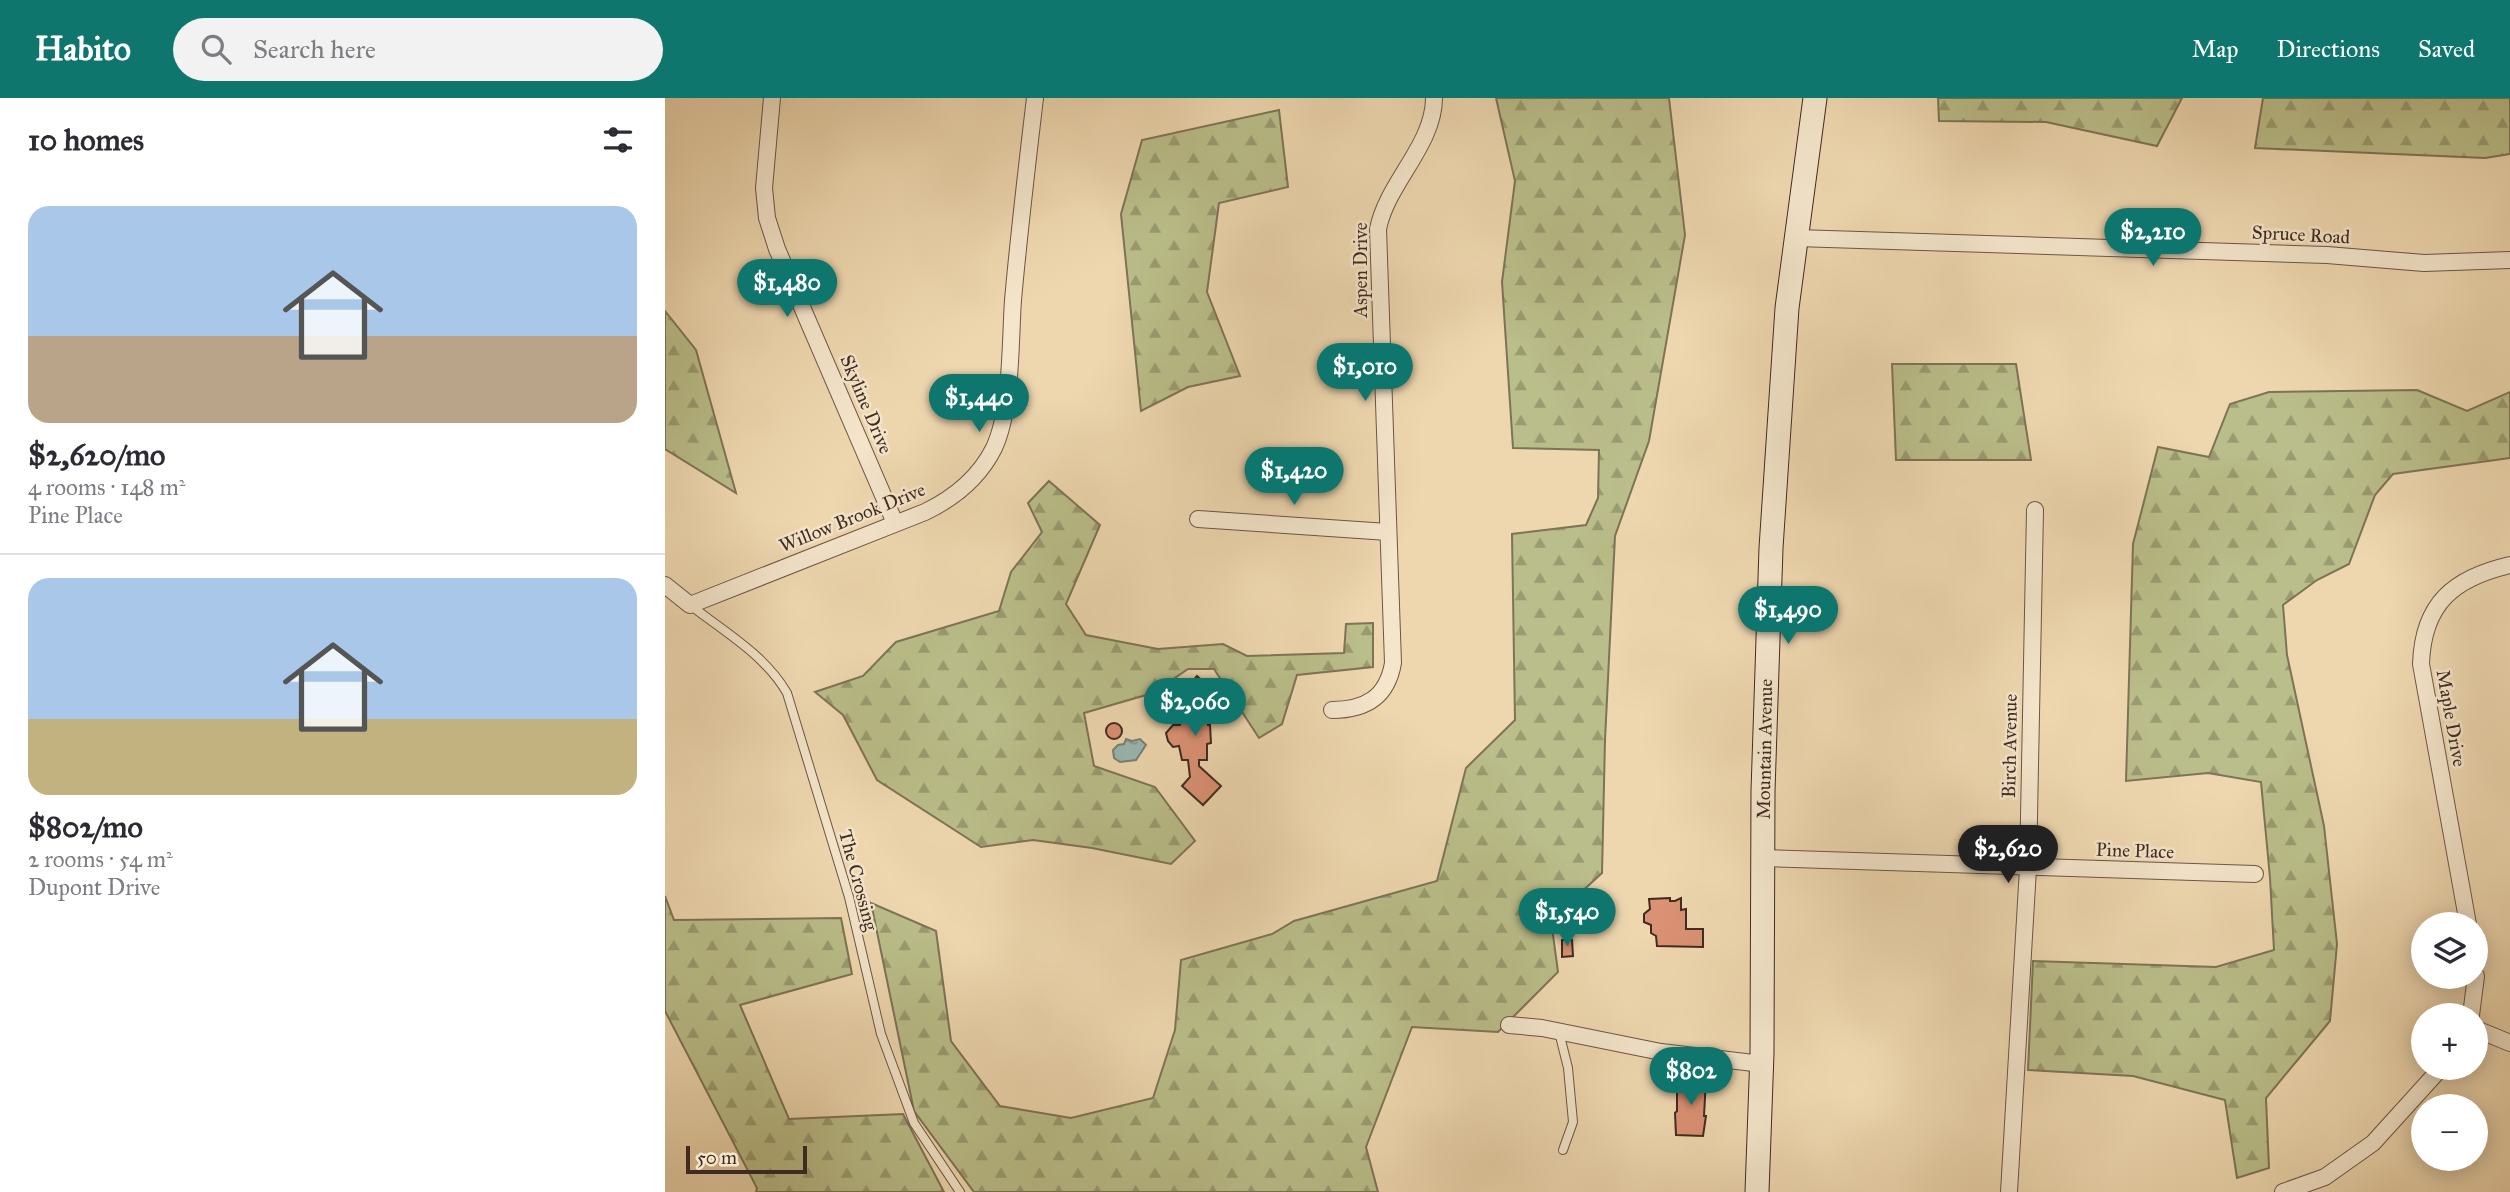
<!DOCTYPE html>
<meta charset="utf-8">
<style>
:root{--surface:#fff;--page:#f2f2f3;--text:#2b2b33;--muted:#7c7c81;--line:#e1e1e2;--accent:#0f766e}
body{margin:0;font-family:"IM FELL Great Primer",serif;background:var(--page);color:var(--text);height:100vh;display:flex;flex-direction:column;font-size:26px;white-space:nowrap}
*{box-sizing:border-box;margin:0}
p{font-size:23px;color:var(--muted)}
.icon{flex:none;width:38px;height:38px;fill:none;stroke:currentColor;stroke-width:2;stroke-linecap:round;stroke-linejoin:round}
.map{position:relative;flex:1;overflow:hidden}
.side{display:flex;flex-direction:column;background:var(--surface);width:665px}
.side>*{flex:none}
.fabs{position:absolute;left:1746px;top:814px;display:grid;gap:14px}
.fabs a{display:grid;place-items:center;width:77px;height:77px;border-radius:50%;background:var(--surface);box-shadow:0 4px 18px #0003;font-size:35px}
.scale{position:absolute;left:21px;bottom:18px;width:121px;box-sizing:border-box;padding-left:7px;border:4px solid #402b21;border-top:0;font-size:19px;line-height:24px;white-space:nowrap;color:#402b21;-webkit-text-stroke:5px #f4e5cb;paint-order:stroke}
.price{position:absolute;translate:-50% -60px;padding:0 16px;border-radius:24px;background:var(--accent);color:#fff;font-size:23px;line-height:46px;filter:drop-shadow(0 2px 4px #0008)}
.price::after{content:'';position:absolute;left:50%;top:42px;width:21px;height:16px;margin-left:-10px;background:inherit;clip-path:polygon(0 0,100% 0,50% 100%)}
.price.selected{background:#222;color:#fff}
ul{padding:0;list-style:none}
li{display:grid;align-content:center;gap:14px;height:371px;padding:0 28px}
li+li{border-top:2px solid var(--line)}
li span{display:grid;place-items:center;height:217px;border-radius:21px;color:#555}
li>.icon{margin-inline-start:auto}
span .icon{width:126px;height:126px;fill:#fffc;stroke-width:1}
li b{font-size:30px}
h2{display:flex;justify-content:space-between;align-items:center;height:84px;padding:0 28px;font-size:30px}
header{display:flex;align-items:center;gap:42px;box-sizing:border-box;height:98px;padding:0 35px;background:var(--accent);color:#fff}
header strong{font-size:33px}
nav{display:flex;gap:38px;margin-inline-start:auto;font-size:24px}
.search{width:490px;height:63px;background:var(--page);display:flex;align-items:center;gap:18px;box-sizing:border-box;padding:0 24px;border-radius:38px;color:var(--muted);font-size:26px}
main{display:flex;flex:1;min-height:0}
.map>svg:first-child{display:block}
.forest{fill:url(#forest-firs);stroke:#7d7456;stroke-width:2}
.water{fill:url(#water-ripples);stroke:#778078;stroke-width:2}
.building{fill:#db9174;stroke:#402b21;stroke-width:2}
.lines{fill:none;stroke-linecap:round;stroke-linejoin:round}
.lane-casing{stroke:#6c5644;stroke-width:10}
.street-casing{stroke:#6c5644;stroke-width:18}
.secondary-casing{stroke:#402b21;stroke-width:25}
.lane{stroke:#f4e5cb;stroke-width:8}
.street{stroke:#f4e5cb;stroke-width:16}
.secondary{stroke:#f4e5cb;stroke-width:23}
.labels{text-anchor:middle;stroke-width:5;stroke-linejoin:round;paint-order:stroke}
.street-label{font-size:19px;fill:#402b21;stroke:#f4e5cb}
</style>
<header>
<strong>Habito</strong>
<div class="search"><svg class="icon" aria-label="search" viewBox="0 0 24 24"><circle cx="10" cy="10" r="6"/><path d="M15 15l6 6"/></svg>Search here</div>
<nav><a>Map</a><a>Directions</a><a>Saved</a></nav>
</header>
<main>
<section class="side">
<h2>10 homes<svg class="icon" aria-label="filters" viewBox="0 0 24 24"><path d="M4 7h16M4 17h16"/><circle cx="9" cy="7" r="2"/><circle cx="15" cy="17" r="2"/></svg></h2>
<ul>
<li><span style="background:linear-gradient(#a9c7e8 60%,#b9a48a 0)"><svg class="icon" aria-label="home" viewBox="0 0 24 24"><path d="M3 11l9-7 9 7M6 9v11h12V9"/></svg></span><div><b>$2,620/mo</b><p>4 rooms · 148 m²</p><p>Pine Place</p></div></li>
<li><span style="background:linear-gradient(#a9c7e8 65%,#c2b280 0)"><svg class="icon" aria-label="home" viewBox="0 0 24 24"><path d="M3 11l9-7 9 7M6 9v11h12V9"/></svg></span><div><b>$802/mo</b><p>2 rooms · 54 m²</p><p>Dupont Drive</p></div></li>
</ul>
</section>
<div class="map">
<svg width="1845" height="1094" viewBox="0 0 1845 1094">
<defs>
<pattern id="forest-firs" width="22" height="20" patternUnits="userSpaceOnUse" patternTransform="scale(1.75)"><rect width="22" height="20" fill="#babe8a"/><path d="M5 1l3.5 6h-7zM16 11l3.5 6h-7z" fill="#999b70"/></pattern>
<pattern id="water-ripples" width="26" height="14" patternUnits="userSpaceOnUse" patternTransform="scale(1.75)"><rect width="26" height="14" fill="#9bb8b2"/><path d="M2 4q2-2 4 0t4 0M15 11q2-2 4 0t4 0" fill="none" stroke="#809690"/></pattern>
</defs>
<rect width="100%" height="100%" fill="#eed7af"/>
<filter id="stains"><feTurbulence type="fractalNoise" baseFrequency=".00286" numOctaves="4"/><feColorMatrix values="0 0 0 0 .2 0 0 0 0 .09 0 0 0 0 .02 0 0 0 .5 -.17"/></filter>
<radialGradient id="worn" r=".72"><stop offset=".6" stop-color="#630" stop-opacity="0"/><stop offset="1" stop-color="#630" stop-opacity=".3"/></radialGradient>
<g class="forest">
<polygon points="831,0 1004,0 1020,137 984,343 950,438 940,642 937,775 886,822 893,874 833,934 747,929 701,1049 713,1094 309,1094 249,1013 206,805 271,833 286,943 335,1008 406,1020 488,1000 510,932 516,862 607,836 629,823 772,783 801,670 850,622 847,436 921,427 933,400 934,352 848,350 837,184 850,83"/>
<polygon points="1273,0 1517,0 1492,48 1381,24 1274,23"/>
<polygon points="1598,0 1845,0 1845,56 1820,60 1590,50"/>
<polygon points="614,12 623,89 554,105 542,194 575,278 523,289 476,313 456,116 477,42"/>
<polygon points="0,213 31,252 71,395 0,351"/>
<polygon points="1227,266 1351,266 1366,362 1231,362"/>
<polygon points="1752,292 1802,313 1845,294 1845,360 1728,376 1710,397 1684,466 1652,482 1618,507 1622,557 1659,728 1672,846 1665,923 1601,1000 1604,1070 1572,1080 1560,1002 1468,978 1363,972 1368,863 1551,869 1609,852 1605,780 1596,684 1543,675 1461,683 1468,446 1493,349 1544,359 1565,306 1604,294"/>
<polygon points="384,383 435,427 401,506 421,537 493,551 558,546 582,558 679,555 681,526 708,525 708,569 632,577 617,626 594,640 549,571 523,571 488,595 419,615 429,668 490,689 530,743 506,766 427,750 368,742 316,749 212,682 178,617 150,594 198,578 231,544 334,513 346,474 377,434 363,405"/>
<polygon points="0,798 9,822 176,820 187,876 75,907 124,1021 238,1016 279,1094 91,1094 92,1090 0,913"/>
</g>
<polygon class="water" points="461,641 467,643 475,641 481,647 471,662 455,664 449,660 448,652 453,647 459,646"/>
<g class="building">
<polygon points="532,578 552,596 539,611 539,616 542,616 543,627 545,627 546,645 542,646 542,662 534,662 534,668 556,688 538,707 517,688 525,679 523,662 517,662 514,648 508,649 503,643 501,635 508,627 515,627 513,601"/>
<circle cx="449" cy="633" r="8"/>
<polygon points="1005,800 1005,803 1010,803 1016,800 1016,812 1021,811 1021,831 1038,831 1038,849 992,848 991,838 986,835 986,827 979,824 979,816 985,811 984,801"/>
<polygon points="897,842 907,842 908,858 897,859"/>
<polygon points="1012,979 1041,981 1039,1018 1041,1018 1038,1038 1011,1037 1010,1015 1012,1013"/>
</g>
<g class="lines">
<g class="lane-casing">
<g id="lane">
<path d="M25,507C60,534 100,557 122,595L184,799L216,936L249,1025L295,1094"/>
<polyline points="894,934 903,970 908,1024 898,1052"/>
</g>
</g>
<g class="street-casing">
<g id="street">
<polyline points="107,0 99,90 102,120 112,151 230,425"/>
<polyline points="1131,140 1662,157 1759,165 1845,162"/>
<polyline points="533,421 723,434"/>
<path d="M0,487L25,507L260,414C289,400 314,380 329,350C347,311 345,246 348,202C354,135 362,67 370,0"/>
<path d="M667,612C700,612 722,600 728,565L713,131C722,85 769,47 769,0"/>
<polyline points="1097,760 1590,776"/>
<path d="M1803,826L1756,566C1758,505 1789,480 1845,467"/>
<polyline points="1806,917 1811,878"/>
<polyline points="844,927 877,930 996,954 1097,966"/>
<polyline points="1811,931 1845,945"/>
<polyline points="1344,1094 1363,770 1370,412"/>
<polyline points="1618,1094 1660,1079 1708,1045 1776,970"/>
</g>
</g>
<g class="secondary-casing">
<polyline id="secondary" points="1092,1094 1097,955 1098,693 1106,450 1122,210 1150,0"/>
</g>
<use href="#lane" class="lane"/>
<use href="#street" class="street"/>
<use href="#secondary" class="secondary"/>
</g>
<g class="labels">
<g class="street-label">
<text transform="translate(1636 136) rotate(3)" y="7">Spruce Road</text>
<text transform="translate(695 172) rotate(-90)" y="7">Aspen Drive</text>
<text transform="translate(202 306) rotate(67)" y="7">Skyline Drive</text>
<text transform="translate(187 419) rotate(-22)" y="7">Willow Brook Drive</text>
<text transform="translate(1787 620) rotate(80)" y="7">Maple Drive</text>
<text transform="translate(1344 648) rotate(-89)" y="7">Birch Avenue</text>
<text transform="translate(1099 651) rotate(-89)" y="7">Mountain Avenue</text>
<text transform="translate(1470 752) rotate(2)" y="7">Pine Place</text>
<text transform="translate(194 782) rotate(75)" y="7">The Crossing</text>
</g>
</g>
<rect width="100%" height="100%" filter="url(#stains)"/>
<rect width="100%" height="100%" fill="url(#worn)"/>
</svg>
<div class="fabs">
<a><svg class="icon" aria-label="layers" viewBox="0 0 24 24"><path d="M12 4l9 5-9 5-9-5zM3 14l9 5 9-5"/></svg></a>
<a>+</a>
<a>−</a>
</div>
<div class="scale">50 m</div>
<b class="price" style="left:1488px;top:170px">$2,210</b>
<b class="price" style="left:122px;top:221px">$1,480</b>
<b class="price" style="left:700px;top:305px">$1,010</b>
<b class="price" style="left:314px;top:336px">$1,440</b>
<b class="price" style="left:629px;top:409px">$1,420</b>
<b class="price" style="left:1123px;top:548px">$1,490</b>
<b class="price" style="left:530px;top:640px">$2,060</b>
<b class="price selected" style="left:1343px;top:787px">$2,620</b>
<b class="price" style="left:902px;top:850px">$1,540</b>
<b class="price" style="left:1026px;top:1009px">$802</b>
</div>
</main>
